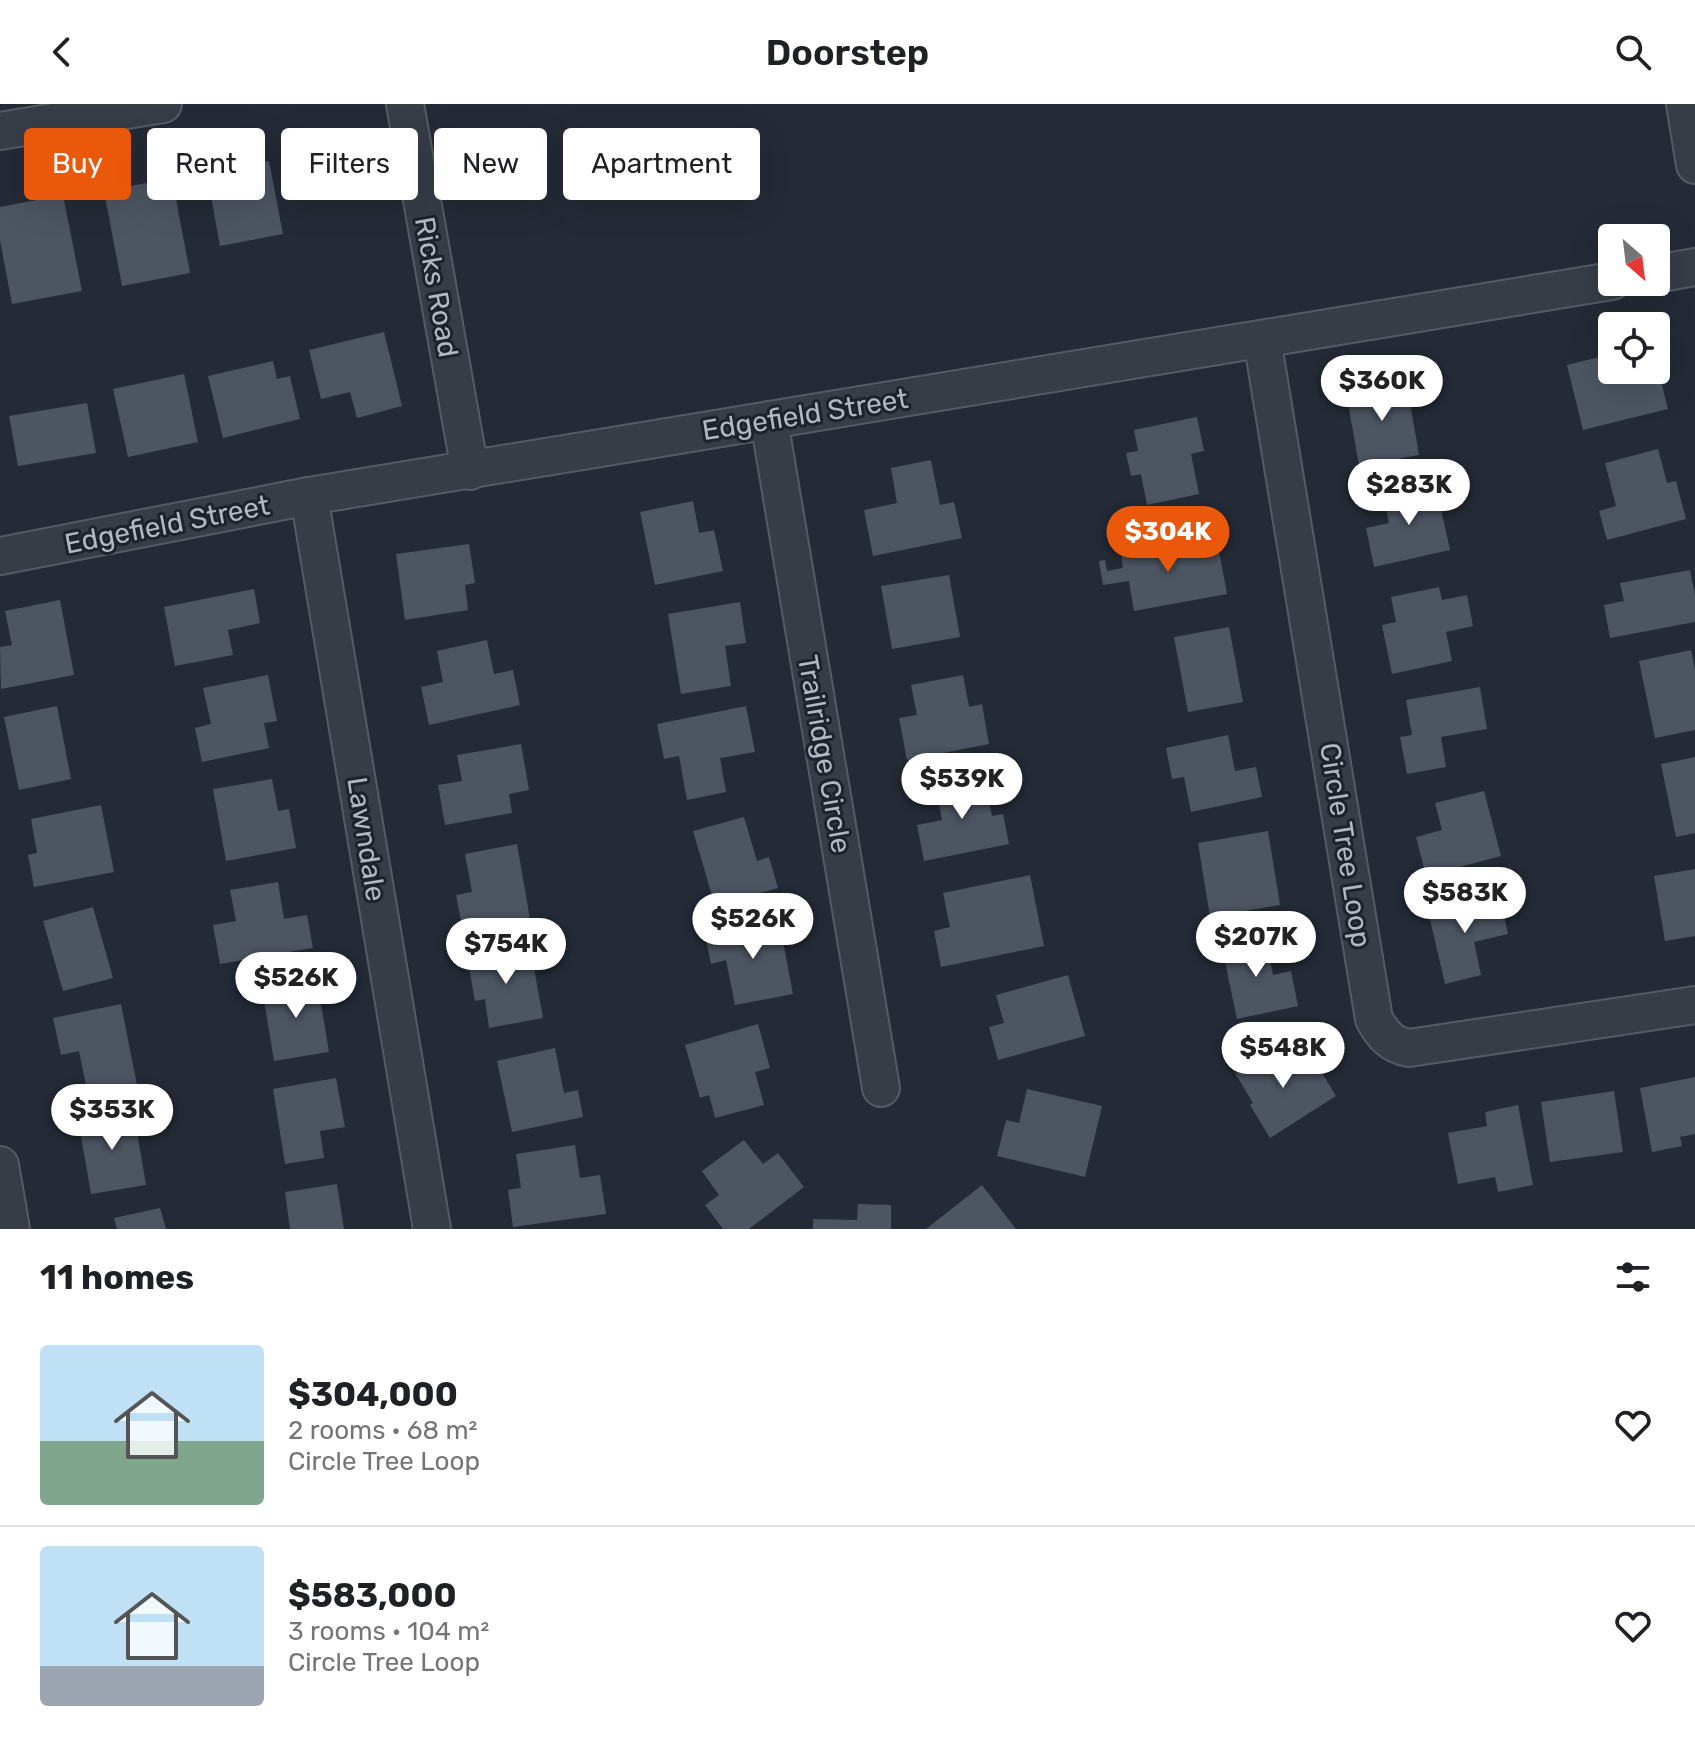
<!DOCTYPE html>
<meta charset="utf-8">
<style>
:root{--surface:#fff;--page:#f2f2f2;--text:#202124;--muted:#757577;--line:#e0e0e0;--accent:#ea580c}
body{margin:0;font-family:Rubik,sans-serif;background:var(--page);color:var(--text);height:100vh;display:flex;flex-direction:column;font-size:30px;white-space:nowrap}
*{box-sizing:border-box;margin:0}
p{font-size:26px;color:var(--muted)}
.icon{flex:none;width:44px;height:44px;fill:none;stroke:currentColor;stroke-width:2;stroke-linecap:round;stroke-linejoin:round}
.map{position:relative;height:1125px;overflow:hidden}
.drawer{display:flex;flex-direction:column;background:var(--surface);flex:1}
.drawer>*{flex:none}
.banner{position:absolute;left:24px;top:24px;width:800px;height:72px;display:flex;gap:16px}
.needle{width:52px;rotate:152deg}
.fabs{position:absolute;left:1598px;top:120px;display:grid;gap:16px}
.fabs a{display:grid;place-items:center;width:72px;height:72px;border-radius:8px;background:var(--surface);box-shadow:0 8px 32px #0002;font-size:40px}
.price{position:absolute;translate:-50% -68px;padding:0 18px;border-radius:28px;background:#fff;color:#222;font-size:26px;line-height:52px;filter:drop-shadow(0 2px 4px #0008)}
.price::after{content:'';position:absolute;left:50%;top:48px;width:24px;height:18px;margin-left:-12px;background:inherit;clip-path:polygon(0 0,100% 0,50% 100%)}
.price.active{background:var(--accent);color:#fff}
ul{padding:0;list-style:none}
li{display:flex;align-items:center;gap:24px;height:200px;padding:0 40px}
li+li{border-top:2px solid var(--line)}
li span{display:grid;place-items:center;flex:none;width:224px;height:160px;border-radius:8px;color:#555}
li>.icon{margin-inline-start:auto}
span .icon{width:96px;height:96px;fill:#fffc;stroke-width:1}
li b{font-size:34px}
h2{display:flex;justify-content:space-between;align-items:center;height:96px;padding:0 40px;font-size:34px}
.pill{padding:0 28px;border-radius:8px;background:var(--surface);box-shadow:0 8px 32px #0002;font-size:28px;line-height:72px}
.pill.active{background:var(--accent);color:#fff}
header{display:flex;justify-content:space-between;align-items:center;height:104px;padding:0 40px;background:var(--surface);font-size:36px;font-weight:600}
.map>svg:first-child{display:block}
.building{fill:#4d5562}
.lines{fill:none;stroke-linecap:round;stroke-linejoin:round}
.minor-casing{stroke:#555b65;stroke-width:40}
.minor{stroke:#373d47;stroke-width:36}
.labels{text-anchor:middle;stroke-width:6;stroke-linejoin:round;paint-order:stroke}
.street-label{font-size:28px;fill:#b2b8c3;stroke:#1d222c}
</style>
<header><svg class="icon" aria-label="back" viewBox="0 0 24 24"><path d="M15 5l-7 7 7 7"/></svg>Doorstep<svg class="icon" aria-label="search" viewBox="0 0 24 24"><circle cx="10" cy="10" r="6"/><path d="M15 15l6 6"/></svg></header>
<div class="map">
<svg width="1695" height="1125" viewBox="0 0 1695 1125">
<rect width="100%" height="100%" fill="#242b36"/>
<g class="building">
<polygon points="269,57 283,130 220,142 207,70"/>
<polygon points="172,74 190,169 122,182 104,87"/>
<polygon points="63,91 82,187 12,200 0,136 0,103"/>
<polygon points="384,228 402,302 357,314 350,288 321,295 309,246"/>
<polygon points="1612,250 1612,266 1630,266 1632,275 1659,269 1668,305 1583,326 1567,261"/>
<polygon points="273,257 277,275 290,272 300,315 223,334 208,272"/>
<polygon points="184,270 198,338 128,353 113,285"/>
<polygon points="1406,276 1419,351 1359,362 1346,287"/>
<polygon points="87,299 96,349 18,362 9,312"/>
<polygon points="1197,313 1204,347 1191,350 1199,390 1147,401 1141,370 1131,372 1126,349 1138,347 1134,326"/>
<polygon points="1658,345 1667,379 1676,377 1686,415 1607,436 1599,407 1616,402 1605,359"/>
<polygon points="931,356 940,401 954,398 962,434 873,452 864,406 897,399 891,364"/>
<polygon points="1435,378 1450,446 1374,463 1366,424 1389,419 1383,390"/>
<polygon points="693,397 699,429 714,426 723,467 655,481 640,408"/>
<polygon points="1192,432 1195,452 1219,447 1227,490 1134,507 1129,477 1103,481 1099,457 1105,456 1107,467 1123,464 1120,445"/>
<polygon points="469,440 475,479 465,481 468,506 405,516 396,450"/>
<polygon points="1690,466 1695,492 1695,518 1610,534 1604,501 1624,497 1620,479"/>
<polygon points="949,471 960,533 892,545 881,482"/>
<polygon points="1439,483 1442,496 1467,491 1473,522 1446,528 1452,557 1392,570 1382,521 1396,518 1391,493"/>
<polygon points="254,485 260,519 228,526 233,551 175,562 164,503"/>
<polygon points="60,496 74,571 1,585 0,543 12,541 5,507"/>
<polygon points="740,498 746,539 725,542 731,582 681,590 668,510"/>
<polygon points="1229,523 1243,598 1188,608 1174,533"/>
<polygon points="487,536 494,570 513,566 520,601 429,621 421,583 443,578 437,547"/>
<polygon points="1691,546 1695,566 1695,626 1655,634 1639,557"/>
<polygon points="268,571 277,617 264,619 269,644 202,658 195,624 211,620 203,584"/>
<polygon points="963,571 969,603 982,600 989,640 907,656 899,614 917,611 911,581"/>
<polygon points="1480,583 1487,625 1441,633 1446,663 1407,670 1400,633 1412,631 1406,596"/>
<polygon points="57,602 71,675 19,686 4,613"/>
<polygon points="746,602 755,648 720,654 726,688 687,696 679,652 664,655 657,620"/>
<polygon points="1228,631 1235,667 1256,663 1262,693 1191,708 1184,673 1172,675 1166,644"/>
<polygon points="521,640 529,686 509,690 512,709 445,721 438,681 462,677 457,651"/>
<polygon points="1695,653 1695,729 1676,733 1661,660"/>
<polygon points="983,669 992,712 1003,710 1009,740 924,757 917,721 942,716 935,679"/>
<polygon points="272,675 278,707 289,705 296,744 226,757 213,685"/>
<polygon points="1484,687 1501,752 1426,772 1416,733 1442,726 1435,699"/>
<polygon points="101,701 114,768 34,783 28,751 37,749 31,715"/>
<polygon points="744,713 757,757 769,753 778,784 715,802 693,727"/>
<polygon points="1268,727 1280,801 1210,813 1198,739"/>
<polygon points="517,740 530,815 463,828 456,791 472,788 465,750"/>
<polygon points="1695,765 1695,832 1665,837 1654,772"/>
<polygon points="1030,771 1044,842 941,863 934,827 950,823 943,789"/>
<polygon points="278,778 284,815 307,811 313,844 220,860 213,821 236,817 230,786"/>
<polygon points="1499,790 1508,830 1474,838 1481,871 1445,880 1428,807"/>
<polygon points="93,803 113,874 63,887 43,817"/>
<polygon points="779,816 793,890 735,901 726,856 711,860 705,831"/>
<polygon points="1265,830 1273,871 1291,867 1298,902 1237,915 1221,839"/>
<polygon points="530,842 543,914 489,924 485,895 475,897 467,853"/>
<polygon points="1068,871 1085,932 998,956 989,923 1004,919 996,891"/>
<polygon points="317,876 329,948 274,957 262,885"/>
<polygon points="121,900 137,981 88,991 79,947 61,951 53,914"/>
<polygon points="758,920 770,964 755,968 764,1001 715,1014 709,991 700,994 685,941"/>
<polygon points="1279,942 1294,966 1313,954 1336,992 1270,1034 1250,1001 1253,999 1235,969"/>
<polygon points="555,944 564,989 578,986 583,1013 512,1028 497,957"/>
<polygon points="1695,973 1695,1030 1680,1033 1682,1042 1652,1048 1640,984"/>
<polygon points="336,974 345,1023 320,1027 324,1054 285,1060 273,985"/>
<polygon points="1027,985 1102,1002 1085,1073 997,1052 1006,1016 1019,1019"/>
<polygon points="1614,987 1623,1048 1550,1058 1541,998"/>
<polygon points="1518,1001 1533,1081 1498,1088 1495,1073 1458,1080 1448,1029 1487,1022 1485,1008"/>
<polygon points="133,1005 146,1081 91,1090 78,1015"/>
<polygon points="744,1036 763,1060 778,1049 804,1083 749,1125 723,1125 705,1101 719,1091 702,1067"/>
<polygon points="575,1041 580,1074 600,1071 606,1110 513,1123 508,1086 521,1084 516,1050"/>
<polygon points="337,1080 344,1125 290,1125 285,1088"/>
<polygon points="982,1081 1016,1125 926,1125"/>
<polygon points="858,1100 891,1101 891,1125 813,1125 813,1115 857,1116"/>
<polygon points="160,1104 166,1125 117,1125 114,1114"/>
</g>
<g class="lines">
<g class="minor-casing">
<g id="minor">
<polyline points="405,0 470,367"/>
<polyline points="1685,0 1695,61"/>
<polyline points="0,27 163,0"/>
<polyline points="1656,170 1695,163"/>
<path d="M1262,235L1374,915C1382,930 1391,941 1409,944L1695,901"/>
<polyline points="769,316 881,984"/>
<polyline points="309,392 432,1125"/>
<polyline points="0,452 309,392 1612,177"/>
<polyline points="0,1061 11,1125"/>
</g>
</g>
<use href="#minor" class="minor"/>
</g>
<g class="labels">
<g class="street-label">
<text transform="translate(437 183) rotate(80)" y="10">Ricks Road</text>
<text transform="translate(805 310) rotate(-9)" y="10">Edgefield Street</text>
<text transform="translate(167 420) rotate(-11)" y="10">Edgefield Street</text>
<text transform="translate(825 650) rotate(80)" y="10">Trailridge Circle</text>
<text transform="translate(367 735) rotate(81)" y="10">Lawndale</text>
<text transform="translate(1346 741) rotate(81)" y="10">Circle Tree Loop</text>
</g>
</g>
</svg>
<div class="fabs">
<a><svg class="needle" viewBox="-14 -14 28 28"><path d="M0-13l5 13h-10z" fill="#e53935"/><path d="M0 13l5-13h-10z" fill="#757577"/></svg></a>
<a><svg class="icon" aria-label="locate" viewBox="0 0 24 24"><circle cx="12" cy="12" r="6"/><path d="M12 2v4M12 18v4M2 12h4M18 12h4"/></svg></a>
</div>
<b class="price" style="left:1382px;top:319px">$360K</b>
<b class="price" style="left:1409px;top:423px">$283K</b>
<b class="price active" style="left:1168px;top:470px">$304K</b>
<b class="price" style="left:962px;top:717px">$539K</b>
<b class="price" style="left:1465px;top:831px">$583K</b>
<b class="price" style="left:753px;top:857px">$526K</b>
<b class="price" style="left:1256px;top:875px">$207K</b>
<b class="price" style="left:506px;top:882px">$754K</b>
<b class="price" style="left:296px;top:916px">$526K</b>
<b class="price" style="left:1283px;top:986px">$548K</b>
<b class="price" style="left:112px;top:1048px">$353K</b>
<div class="banner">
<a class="pill active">Buy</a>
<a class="pill">Rent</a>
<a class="pill">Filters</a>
<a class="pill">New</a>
<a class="pill">Apartment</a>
</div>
</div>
<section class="drawer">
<h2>11 homes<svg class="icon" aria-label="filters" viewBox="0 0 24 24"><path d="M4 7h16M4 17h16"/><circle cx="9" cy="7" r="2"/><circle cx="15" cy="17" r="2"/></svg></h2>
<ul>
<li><span style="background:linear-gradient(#bfe0f5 60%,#7fa58c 0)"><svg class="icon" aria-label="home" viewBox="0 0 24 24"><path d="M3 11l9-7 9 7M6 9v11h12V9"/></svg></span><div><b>$304,000</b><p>2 rooms · 68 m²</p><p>Circle Tree Loop</p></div><svg class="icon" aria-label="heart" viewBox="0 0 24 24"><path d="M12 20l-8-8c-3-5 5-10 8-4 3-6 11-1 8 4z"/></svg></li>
<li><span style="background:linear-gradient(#bfe0f5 75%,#9aa5b1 0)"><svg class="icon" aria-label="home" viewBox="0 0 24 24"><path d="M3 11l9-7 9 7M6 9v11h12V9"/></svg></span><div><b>$583,000</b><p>3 rooms · 104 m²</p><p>Circle Tree Loop</p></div><svg class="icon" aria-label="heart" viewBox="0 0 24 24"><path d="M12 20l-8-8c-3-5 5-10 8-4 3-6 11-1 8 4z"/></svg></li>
</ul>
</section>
